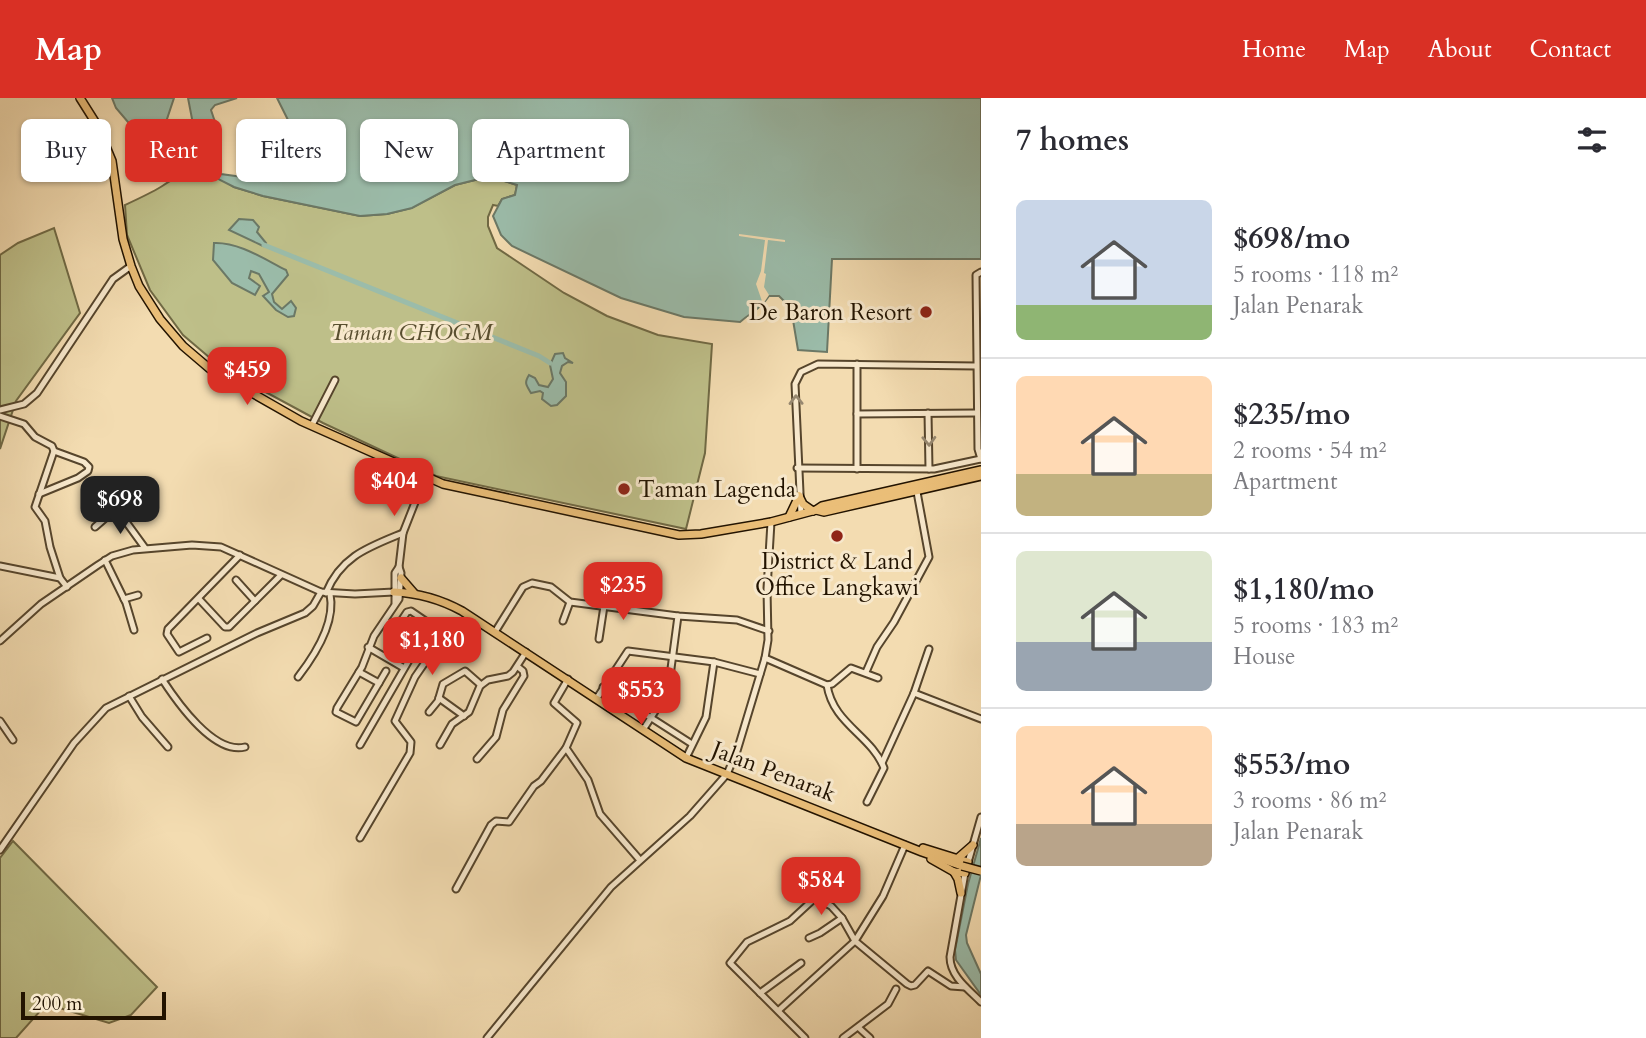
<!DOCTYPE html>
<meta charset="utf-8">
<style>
:root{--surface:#fff;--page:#f7f7f7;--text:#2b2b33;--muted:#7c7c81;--line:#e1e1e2;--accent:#d93025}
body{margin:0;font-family:Cardo,serif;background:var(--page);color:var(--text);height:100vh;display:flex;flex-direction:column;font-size:26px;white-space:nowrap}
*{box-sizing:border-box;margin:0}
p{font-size:23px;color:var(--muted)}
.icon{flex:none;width:38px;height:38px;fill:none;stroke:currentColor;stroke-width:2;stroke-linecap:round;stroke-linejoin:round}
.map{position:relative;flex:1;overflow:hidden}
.details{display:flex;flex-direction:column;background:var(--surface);width:665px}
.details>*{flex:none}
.top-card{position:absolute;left:21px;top:21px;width:665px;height:63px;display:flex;gap:14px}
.scale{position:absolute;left:21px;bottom:18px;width:145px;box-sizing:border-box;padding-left:7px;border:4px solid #221300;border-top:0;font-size:19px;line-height:24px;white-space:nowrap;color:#221300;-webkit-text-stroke:5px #f7e8cc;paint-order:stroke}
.price{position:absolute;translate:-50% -60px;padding:0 16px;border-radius:14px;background:var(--accent);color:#fff;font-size:23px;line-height:46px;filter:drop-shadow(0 2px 4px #0008)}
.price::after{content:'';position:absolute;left:50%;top:42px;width:21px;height:16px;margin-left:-10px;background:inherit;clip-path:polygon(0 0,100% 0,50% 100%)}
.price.current{background:#222;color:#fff}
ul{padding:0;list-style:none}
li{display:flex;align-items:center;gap:21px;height:175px;padding:0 35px}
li+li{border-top:2px solid var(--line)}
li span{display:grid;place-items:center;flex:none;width:196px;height:140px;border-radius:10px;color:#555}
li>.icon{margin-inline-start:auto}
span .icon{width:84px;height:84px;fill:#fffc;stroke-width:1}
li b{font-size:30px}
h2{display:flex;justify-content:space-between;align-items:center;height:84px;padding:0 35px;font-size:30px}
.chip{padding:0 24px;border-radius:10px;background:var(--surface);box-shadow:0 2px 5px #0004;font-size:24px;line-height:63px}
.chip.current{background:var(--accent);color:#fff}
header{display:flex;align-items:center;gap:42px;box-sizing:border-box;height:98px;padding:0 35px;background:var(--accent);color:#fff}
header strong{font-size:33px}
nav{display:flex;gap:38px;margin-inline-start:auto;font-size:24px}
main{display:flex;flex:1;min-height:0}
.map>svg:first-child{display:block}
.green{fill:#bebf89;stroke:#706944;stroke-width:2}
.water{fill:#9bbcaa;stroke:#6b7866;stroke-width:2}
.pier{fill:#f3dcb1}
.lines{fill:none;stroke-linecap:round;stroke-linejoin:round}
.canal{stroke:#9bbcaa;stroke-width:5}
.minor-casing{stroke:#56452c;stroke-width:9}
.major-casing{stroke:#221300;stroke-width:10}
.minor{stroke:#f7e8cc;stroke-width:5}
.major{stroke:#eabe78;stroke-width:7}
.major-bridge-casing{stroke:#221300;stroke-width:10;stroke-linecap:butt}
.major-bridge{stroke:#eabe78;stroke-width:7}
.oneway{stroke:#978870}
.poi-dot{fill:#8f2418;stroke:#f7e8cc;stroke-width:2.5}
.labels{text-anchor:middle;stroke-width:6;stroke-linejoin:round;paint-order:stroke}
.poi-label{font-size:23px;fill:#221300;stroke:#f7e8cc;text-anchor:end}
.park-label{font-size:23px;font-style:italic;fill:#594f30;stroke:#f7e8cc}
.street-label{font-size:23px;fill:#221300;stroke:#f7e8cc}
</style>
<header>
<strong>Map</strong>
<nav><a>Home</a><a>Map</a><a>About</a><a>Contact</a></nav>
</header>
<main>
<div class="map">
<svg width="981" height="940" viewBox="0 0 981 940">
<rect width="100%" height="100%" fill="#f3dcb1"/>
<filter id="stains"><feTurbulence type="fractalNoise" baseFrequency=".00286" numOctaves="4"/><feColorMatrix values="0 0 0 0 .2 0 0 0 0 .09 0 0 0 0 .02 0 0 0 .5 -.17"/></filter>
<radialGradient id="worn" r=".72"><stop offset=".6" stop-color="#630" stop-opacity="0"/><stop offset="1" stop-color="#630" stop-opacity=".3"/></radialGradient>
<g class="green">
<path d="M206,61L209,73L234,89L263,98L360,118L387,116L411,110L455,87L479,81L501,82L517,87L515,97L502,101L498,108L493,107L488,119V128L497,150L564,195L607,218L658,237L712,246L705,355L686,431L436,378L323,325L223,271L183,237L150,192L127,137L125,107C151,95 173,85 192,63Z"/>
<polygon points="54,130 80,215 16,303 0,351 0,157 18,145"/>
<polygon points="13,743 157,889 131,917 109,925 53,908 41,912 16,940 0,940 0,760"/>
</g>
<g class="water">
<polygon points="112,0 174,0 163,33 163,49 157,56 151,58 143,53 134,31 116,10"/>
<path d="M188,0H237L215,7L211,12L218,33C206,48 212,61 221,76L250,80L267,78L288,55L291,28L277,0H981V161H832L827,254L798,252L791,210L779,198H769C759,213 751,214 740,224L684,219L621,200L512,148L501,137L493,118L502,101L515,97L517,87L501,82L479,81L455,87L412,110L387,116L360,118L263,98L234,89L220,82L208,73L206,61L198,52Z"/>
<polygon points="239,121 253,122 259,129 257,134 266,145 263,148 229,132"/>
<path d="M214,145C239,144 264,161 286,172L288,177L272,196L274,204L282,211L291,203L296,210L294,218L288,219L276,212L263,198L269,194L259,176L251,173L249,180L260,188L255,197L232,185L213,162Z"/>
<path d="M563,255L565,260L573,265L568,264L562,268L560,275L566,284V298L557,307L551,308L542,301L543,295L540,293L531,295C526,287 524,285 529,277L535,280L539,287L548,289L553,281L550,267L555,256Z"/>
<polygon points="981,740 981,777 966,837 967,845 981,876 981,897 956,862 955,852 968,786"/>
</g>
<polygon class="pier" points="739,136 785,142 785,144 768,142 764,175 766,176 764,189 769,197 763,206 756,186 761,173 765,142 739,138"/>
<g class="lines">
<polyline class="canal" points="264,147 539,258 550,265"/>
<g class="minor-casing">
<g id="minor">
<polyline points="981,174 976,177 978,351 981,361"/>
<polyline points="857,266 857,371"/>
<polyline points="0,312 24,306 37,295 113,181 131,168"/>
<polyline points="928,315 929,371"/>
<polyline points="857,316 977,315"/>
<polyline points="0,318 24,326 35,339 52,348 54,353 35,409 45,423 50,449 60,480 67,489"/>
<polyline points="312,327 335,282"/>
<polyline points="797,370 934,371 981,361"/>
<polyline points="39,396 78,380 88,373 89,369 84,364 54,353"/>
<polyline points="116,410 145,450"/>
<polyline points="801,416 795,286 801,274 818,266 976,268"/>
<polyline points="95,429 125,403"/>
<polyline points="105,462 126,505 134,532"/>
<polyline points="0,468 60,480"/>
<polyline points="236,482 255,503"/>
<path d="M326,495C341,458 369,449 403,435"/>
<polyline points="124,501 138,497"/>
<polyline points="199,501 225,529 229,529 280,478"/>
<polyline points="395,505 395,475 399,469"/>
<polyline points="563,523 570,504"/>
<polyline points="495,534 523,489 532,485 551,489 570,504 678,518 737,522 769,533"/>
<polyline points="207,540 179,554 167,536 168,531 240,457"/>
<polyline points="599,541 604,508"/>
<polyline points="0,543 41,506 98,467 112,458 133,452 192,447 221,449 321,494 355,496 394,494"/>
<polyline points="368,549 404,570"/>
<polyline points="765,560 827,587 832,586 851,570 878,580"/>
<polyline points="386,573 356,624 336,614 337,610 362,569 374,538 399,501 401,475 399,469 403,435 425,379"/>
<polyline points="359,574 379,585"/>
<polyline points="866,574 877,549 894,524 929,459 917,394"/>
<path d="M298,579C315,557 336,525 330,496"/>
<path d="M162,581C177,604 214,657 245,649"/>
<polyline points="568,581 554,605 577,625 566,650 588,682 600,716 639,761"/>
<path d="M827,587C833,626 871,637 884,670L867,704"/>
<polyline points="603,589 692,646"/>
<polyline points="914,595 981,621"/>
<polyline points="129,598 142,619 168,649"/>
<polyline points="439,600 464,618"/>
<polyline points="597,600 628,553 714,564 760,576"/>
<polyline points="429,614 438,603 443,586 465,573 481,587"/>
<polyline points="0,623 13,642"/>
<polyline points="643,632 668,593 678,518"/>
<polyline points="360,647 430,526 411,513 407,514 397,529 385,523"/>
<polyline points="440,647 452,626 469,614 480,588 488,582 508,578 513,574 526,554"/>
<polyline points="686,660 706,619 714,564"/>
<polyline points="477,661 496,639 503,612 524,578 523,573 518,569"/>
<polyline points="882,665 914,595 929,551"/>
<path d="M981,719L965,775L950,859C950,878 968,891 981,904"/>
<polyline points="360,740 410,655 411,644 395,623 415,579 446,534 450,532 465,536 476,522"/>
<polyline points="0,752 74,645 106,610 257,535 305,515 313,508 321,494"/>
<polyline points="794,789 831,808 842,820 855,843 907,886 911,888 915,887 928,873 951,888 965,889"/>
<polyline points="456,791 491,727 496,723 509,724 534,688 541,683 566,650"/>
<polyline points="809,840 820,835 842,820"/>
<polyline points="760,895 801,865"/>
<polyline points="779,912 855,843 883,798 905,747"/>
<polyline points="859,930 870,940"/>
<polyline points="487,940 611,789 690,718 727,676 737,653 765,560 768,542 767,491 771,424"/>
<polyline points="805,940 730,865 747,844 790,823 815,800"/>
<polyline points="843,940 888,906 896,891"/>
</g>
</g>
<g class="major-casing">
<g id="major">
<polyline points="80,0 97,27 112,63 123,141 131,168 139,188 160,221 183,248 210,271 301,323 443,386 679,437 701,436 771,424 816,412 822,408 981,372"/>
<polyline points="799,398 803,406 813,413"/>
<polyline points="816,412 824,414 981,378"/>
<polyline points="789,419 799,398"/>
<polyline points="401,480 414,495"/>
<path d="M394,494C418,495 440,501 462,513L686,660L922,754L962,768"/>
<polyline points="923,750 968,764"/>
<polyline points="931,761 954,774 965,775"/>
<polyline points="957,761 973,747"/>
<polyline points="954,774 958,781 961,795"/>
</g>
</g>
<use href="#minor" class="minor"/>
<use href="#major" class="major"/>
<g class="major-bridge-casing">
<polyline id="major-bridge" points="962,768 981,773"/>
</g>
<use href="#major-bridge" class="major-bridge"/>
</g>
<defs><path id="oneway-chevron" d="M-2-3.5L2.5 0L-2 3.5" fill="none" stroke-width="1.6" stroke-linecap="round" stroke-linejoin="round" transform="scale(1.75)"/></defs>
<g class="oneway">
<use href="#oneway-chevron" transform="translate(796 302) rotate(-91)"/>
<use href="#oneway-chevron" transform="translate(929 343) rotate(88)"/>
</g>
<g class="poi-dot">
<circle cx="926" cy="214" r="7"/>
<circle cx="624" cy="391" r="7"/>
<circle cx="837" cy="438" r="7"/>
</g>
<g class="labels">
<g class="poi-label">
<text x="912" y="222">De Baron Resort</text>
<text x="638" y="399" text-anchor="start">Taman Lagenda</text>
<text x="837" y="471" text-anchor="middle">District &amp; Land<tspan x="837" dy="26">Office Langkawi</tspan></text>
</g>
<g class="park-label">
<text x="411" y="242">Taman CHOGM</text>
</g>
<g class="street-label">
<text transform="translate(774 673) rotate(21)" y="8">Jalan Penarak</text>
</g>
</g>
<rect width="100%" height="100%" filter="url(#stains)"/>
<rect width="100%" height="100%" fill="url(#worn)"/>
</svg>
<div class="scale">200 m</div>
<b class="price" style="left:247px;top:309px">$459</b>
<b class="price" style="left:394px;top:420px">$404</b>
<b class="price current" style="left:120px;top:438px">$698</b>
<b class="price" style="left:623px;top:524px">$235</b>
<b class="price" style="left:432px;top:579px">$1,180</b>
<b class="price" style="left:641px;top:629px">$553</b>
<b class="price" style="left:821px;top:819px">$584</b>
<div class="top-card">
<a class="chip">Buy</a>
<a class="chip current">Rent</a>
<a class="chip">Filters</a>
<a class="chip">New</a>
<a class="chip">Apartment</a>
</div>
</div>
<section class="details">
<h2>7 homes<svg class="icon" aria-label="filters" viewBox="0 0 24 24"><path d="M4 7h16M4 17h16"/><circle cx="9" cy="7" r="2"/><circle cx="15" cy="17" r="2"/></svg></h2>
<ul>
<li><span style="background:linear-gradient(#c9d6e8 75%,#8fb573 0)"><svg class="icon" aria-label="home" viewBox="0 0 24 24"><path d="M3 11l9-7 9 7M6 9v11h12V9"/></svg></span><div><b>$698/mo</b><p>5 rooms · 118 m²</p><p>Jalan Penarak</p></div></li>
<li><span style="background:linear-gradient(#ffd9b3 70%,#c2b280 0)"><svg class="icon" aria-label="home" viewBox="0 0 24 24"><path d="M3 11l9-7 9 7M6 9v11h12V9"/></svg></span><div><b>$235/mo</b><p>2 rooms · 54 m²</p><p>Apartment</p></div></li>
<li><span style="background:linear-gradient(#dfe7d0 65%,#9aa5b1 0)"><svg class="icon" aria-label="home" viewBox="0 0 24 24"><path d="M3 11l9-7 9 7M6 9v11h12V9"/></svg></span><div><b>$1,180/mo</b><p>5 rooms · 183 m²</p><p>House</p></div></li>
<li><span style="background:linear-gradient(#ffd9b3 70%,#b9a48a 0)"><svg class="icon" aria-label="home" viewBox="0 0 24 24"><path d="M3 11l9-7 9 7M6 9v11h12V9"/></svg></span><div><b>$553/mo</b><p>3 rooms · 86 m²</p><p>Jalan Penarak</p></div></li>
</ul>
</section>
</main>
